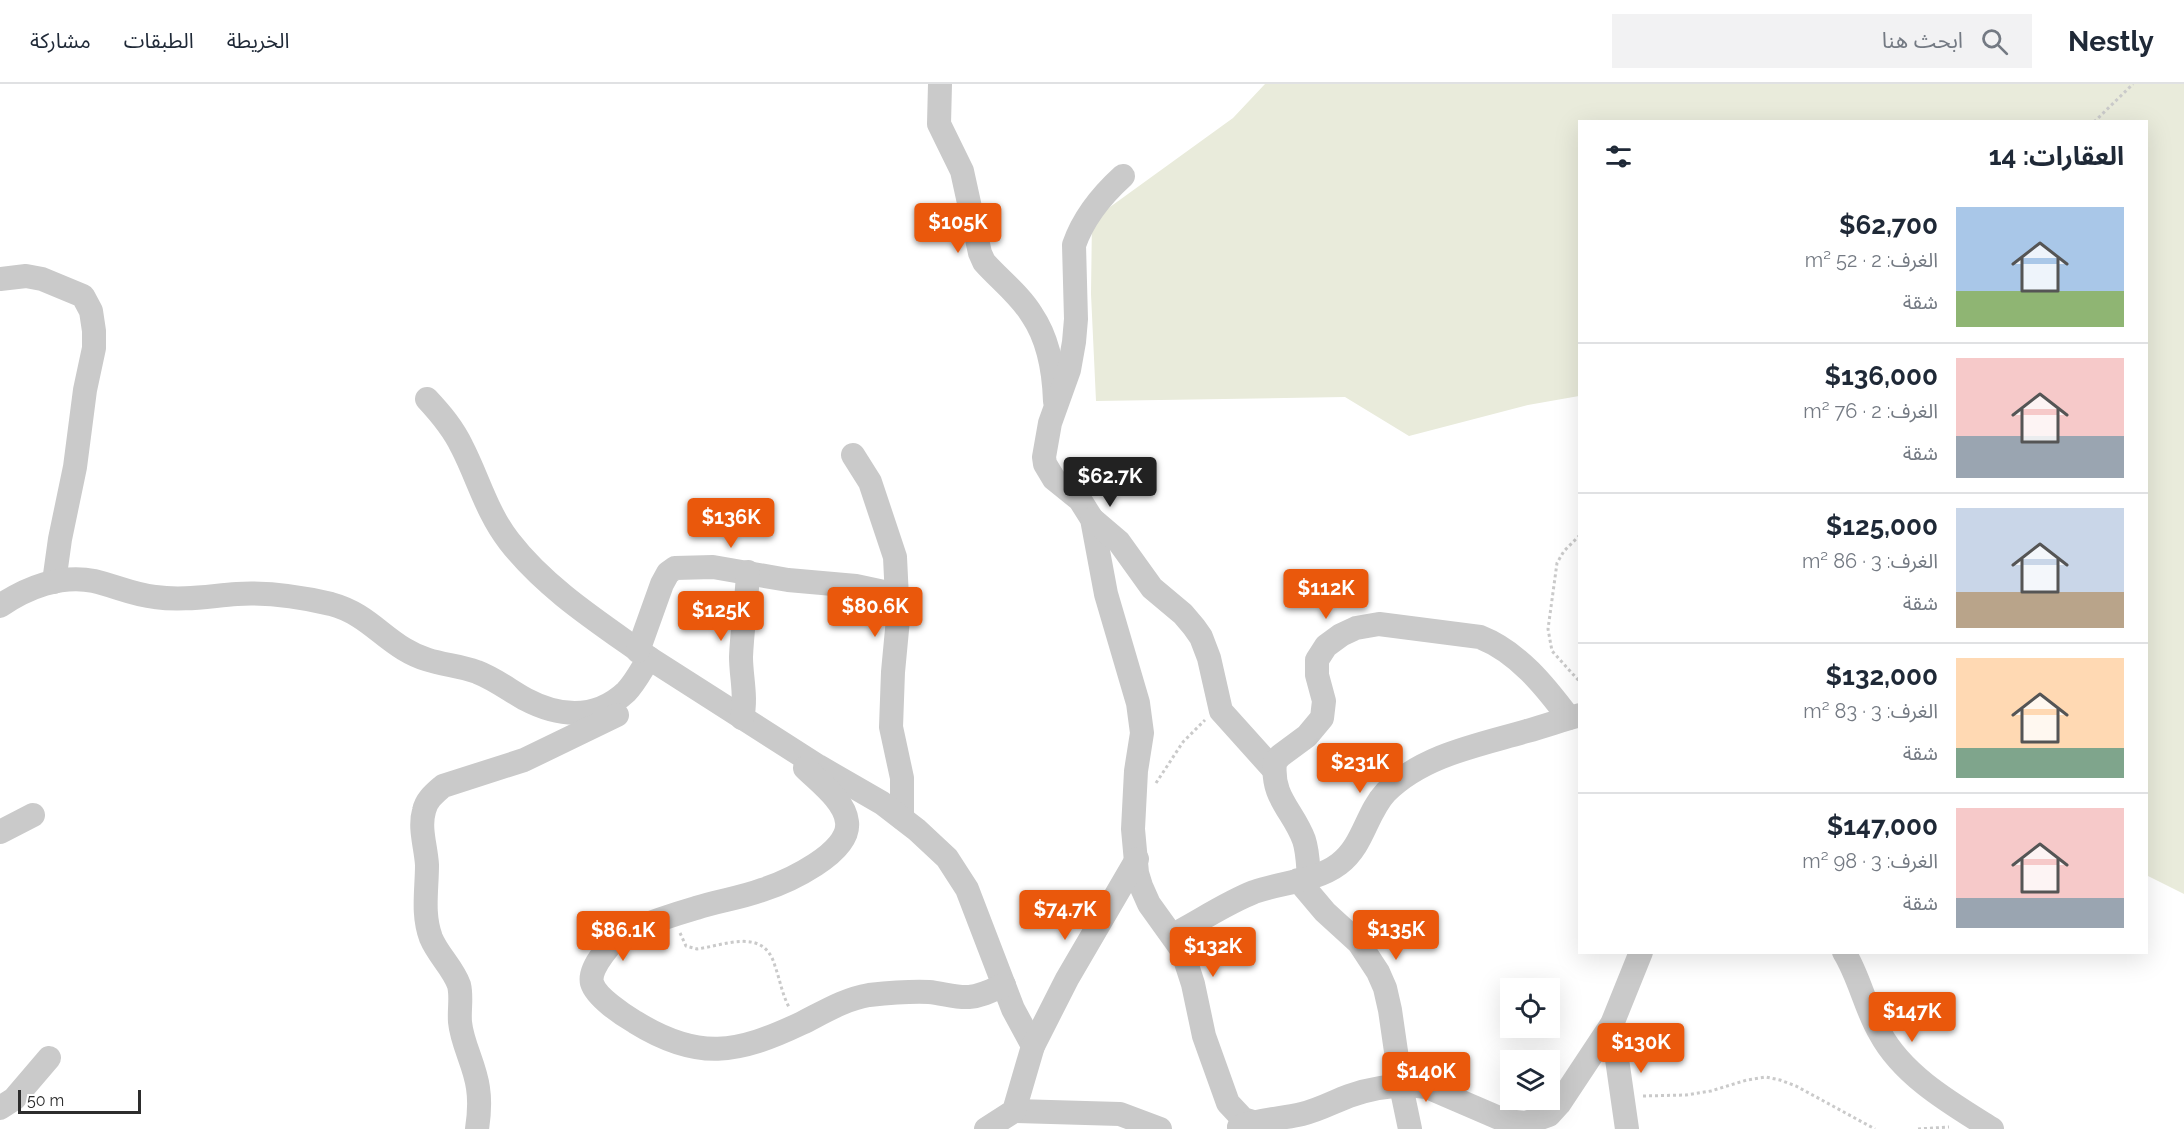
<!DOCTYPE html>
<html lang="ar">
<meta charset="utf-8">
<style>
:root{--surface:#fff;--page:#f2f2f3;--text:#1f2937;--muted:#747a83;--line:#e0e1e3;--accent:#ea580c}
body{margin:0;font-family:Raleway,"Noto Sans Arabic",sans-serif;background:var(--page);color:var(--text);direction:rtl;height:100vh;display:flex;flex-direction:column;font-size:22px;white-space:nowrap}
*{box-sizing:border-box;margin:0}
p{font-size:20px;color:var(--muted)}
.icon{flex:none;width:33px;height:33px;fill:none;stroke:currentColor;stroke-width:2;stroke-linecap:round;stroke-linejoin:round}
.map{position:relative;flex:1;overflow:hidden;direction:ltr}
.side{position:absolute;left:1578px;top:36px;width:570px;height:834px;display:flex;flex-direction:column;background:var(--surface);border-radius:0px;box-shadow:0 6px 24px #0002;direction:rtl}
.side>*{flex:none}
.buttons{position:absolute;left:1500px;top:894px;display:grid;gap:12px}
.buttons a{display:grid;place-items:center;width:60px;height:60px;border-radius:0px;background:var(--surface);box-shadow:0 6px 24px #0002;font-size:30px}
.scale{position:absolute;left:18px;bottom:15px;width:123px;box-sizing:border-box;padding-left:6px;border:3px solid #2d2d2d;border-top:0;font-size:16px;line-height:21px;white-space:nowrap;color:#2d2d2d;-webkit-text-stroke:4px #fff;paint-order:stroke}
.price{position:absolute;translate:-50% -51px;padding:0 14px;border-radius:6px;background:var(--accent);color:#fff;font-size:20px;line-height:39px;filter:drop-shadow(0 2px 3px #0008)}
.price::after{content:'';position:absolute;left:50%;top:36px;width:18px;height:14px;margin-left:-9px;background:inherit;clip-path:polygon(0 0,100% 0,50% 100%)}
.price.selected{background:#222;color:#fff}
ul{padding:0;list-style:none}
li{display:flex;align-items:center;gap:18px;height:150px;padding:0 24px}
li+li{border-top:2px solid var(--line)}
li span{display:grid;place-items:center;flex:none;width:168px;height:120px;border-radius:0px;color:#555}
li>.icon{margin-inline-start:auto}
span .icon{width:72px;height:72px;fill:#fffc;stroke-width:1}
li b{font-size:26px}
h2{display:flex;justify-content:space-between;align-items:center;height:72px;padding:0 24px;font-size:26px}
header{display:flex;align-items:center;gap:36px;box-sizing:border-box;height:84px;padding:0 30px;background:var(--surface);border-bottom:2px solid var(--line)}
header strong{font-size:28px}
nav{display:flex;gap:33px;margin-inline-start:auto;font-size:21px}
.search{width:420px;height:54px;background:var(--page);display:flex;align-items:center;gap:15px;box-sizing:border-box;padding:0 21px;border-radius:0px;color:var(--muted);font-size:22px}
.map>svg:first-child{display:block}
.green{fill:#e9ebdb}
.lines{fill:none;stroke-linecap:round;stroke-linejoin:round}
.path{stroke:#cacaca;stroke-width:3;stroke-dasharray:3 3;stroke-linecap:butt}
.minor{stroke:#cacaca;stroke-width:24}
</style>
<header>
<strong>Nestly</strong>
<div class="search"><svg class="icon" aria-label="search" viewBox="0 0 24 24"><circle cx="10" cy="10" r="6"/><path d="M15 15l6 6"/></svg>ابحث هنا</div>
<nav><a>الخريطة</a><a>الطبقات</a><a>مشاركة</a></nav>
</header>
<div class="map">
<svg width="2184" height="1045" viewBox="0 0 2184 1045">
<rect width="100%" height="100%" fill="#fff"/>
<polygon class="green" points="1265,0 2184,0 2184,810 2146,791 2146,38 1580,38 1579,312 1528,321 1409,352 1345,313 1096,317 1091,210 1092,136 1233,34"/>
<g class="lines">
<g class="path">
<polyline points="2094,38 2133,0"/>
<polyline points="1580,451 1564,467 1557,479 1548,545 1552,567 1580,598"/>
<polyline points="1156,699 1183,658 1205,636"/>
<path d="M680,849L686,862L697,865C726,861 764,843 775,882C780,896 782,910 789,923"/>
<polyline points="1643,1012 1686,1011 1711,1007 1747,996 1766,993 1780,996 1796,1002 1875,1045"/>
<polyline points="1918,1045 1949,1043"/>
</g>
<g class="minor">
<path d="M940,0L939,40L962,87L980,169L984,178C1000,196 1020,211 1032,231C1049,256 1054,288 1055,317"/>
<path d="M1123,92C1102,111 1083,135 1074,161L1076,235L1074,258L1069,286L1050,339L1044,373L1045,380L1054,395L1080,416L1092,435L1106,510L1138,619L1142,649L1136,687L1133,745L1137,789L1141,802L1149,820L1182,866L1193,900L1204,952L1228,1019L1243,1035L1253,1038"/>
<polyline points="0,195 26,192 42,195 83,212 91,227 94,247 94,264 85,306 75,383 60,455 54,498"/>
<path d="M427,315C441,330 453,344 462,363C478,394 487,429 509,457C546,505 600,539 649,574"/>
<polyline points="853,371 870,398 895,473 898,535 893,588 891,643 902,694 902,734"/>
<polyline points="1092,435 1119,458 1152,504 1183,530 1194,543 1201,553 1209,574 1221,627 1274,686"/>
<path d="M0,522C26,504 61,490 94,497C115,502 134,511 155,513C183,517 209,512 237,510C268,508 301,513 331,520C364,529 378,549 404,565C430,581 451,579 477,588C495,595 509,606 525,615C559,633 596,636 626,608C635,599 642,585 649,574L818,682L882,719L917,746L947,774L967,805L1013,925L1033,962"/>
<polyline points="638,567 662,500 668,489 675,484 713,483 788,496 856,502 898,511"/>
<path d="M742,634C747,614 741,593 741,573C742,545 747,517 748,488"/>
<path d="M805,684C819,698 845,717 847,738C851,769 787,798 762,806C741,814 717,817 696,824C672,831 649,839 626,848C614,855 588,883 592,899C596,913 623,931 635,938C698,977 737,970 802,939C824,928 845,915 869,911C888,909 910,907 929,908C942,909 956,914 969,913C982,912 993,906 1004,901"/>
<polyline points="0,748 33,731"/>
<path d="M1309,794C1308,782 1308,768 1304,756C1293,726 1271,714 1275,678L1280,672L1307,652L1322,634L1324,617L1317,591V576L1326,562L1341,551L1356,544L1379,540L1480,553C1518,568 1545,602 1569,634"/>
<polyline points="1298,796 1325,828 1359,859 1378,888 1385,904 1390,926 1401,1002 1410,1045"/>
<path d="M1173,851C1200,837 1226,819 1254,808C1282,798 1315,798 1339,780C1364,761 1366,729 1386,708C1423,671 1479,661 1527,647C1545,642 1562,636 1580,631"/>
<path d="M1844,868C1860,894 1865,924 1880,949C1903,992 1952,1020 1992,1045"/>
<polyline points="1612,940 1627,1045"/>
<polyline points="0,1024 14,1015 49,974"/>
<polyline points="1014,1027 1120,1030 1160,1045"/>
<path d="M1239,1043C1259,1035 1281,1035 1302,1030C1319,1026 1333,1018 1349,1012C1374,1003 1402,1000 1427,1003L1506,1037L1526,1039L1549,1031L1559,1020L1612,940L1641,868"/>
<path d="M477,1045C479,1032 480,1017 478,1004C475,981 462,960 460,938C459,925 462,913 459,901C453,884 438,871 431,854C422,830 427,806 427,781C426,763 419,744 424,727C426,716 435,709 443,702L524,676L617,631"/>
<polyline points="986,1045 1014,1027 1033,962 1067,895 1137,775"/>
</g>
</g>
</svg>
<div class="buttons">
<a><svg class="icon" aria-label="locate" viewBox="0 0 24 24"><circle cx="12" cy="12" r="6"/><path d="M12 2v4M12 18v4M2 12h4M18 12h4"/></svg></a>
<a><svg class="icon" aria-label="layers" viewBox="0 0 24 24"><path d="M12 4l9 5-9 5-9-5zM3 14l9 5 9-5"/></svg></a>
</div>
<div class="scale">50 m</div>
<b class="price" style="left:958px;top:170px">$105K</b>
<b class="price selected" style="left:1110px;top:424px">$62.7K</b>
<b class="price" style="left:731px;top:465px">$136K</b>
<b class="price" style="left:1326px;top:536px">$112K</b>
<b class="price" style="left:875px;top:554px">$80.6K</b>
<b class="price" style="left:721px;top:558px">$125K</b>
<b class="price" style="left:1360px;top:710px">$231K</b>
<b class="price" style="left:1065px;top:857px">$74.7K</b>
<b class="price" style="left:1396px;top:877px">$135K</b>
<b class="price" style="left:623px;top:878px">$86.1K</b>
<b class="price" style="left:1213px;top:894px">$132K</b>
<b class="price" style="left:1912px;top:959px">$147K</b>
<b class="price" style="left:1641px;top:990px">$130K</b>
<b class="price" style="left:1426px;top:1019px">$140K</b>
<section class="side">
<h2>العقارات: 14<svg class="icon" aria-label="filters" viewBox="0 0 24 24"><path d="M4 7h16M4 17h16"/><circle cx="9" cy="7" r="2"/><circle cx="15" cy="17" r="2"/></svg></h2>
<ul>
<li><span style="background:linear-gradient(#a9c7e8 70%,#8fb573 0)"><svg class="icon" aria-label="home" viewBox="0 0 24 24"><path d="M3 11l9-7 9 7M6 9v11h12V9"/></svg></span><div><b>$62,700</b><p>الغرف: 2 · 52 m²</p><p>شقة</p></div></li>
<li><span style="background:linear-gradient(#f6c9c9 65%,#9aa5b1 0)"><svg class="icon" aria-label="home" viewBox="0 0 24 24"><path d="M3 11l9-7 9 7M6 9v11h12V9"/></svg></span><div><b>$136,000</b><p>الغرف: 2 · 76 m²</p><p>شقة</p></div></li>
<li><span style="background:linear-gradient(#c9d6e8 70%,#b9a48a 0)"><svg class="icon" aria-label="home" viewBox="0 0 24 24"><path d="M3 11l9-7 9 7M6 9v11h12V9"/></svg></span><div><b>$125,000</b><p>الغرف: 3 · 86 m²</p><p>شقة</p></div></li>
<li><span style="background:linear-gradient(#ffd9b3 75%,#7fa58c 0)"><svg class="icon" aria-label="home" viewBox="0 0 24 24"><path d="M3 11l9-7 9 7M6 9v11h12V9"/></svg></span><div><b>$132,000</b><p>الغرف: 3 · 83 m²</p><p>شقة</p></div></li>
<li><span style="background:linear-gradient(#f6c9c9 75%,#9aa5b1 0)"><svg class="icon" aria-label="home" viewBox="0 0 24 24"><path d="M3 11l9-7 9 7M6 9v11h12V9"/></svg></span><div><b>$147,000</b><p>الغرف: 3 · 98 m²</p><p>شقة</p></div></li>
</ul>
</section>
</div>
